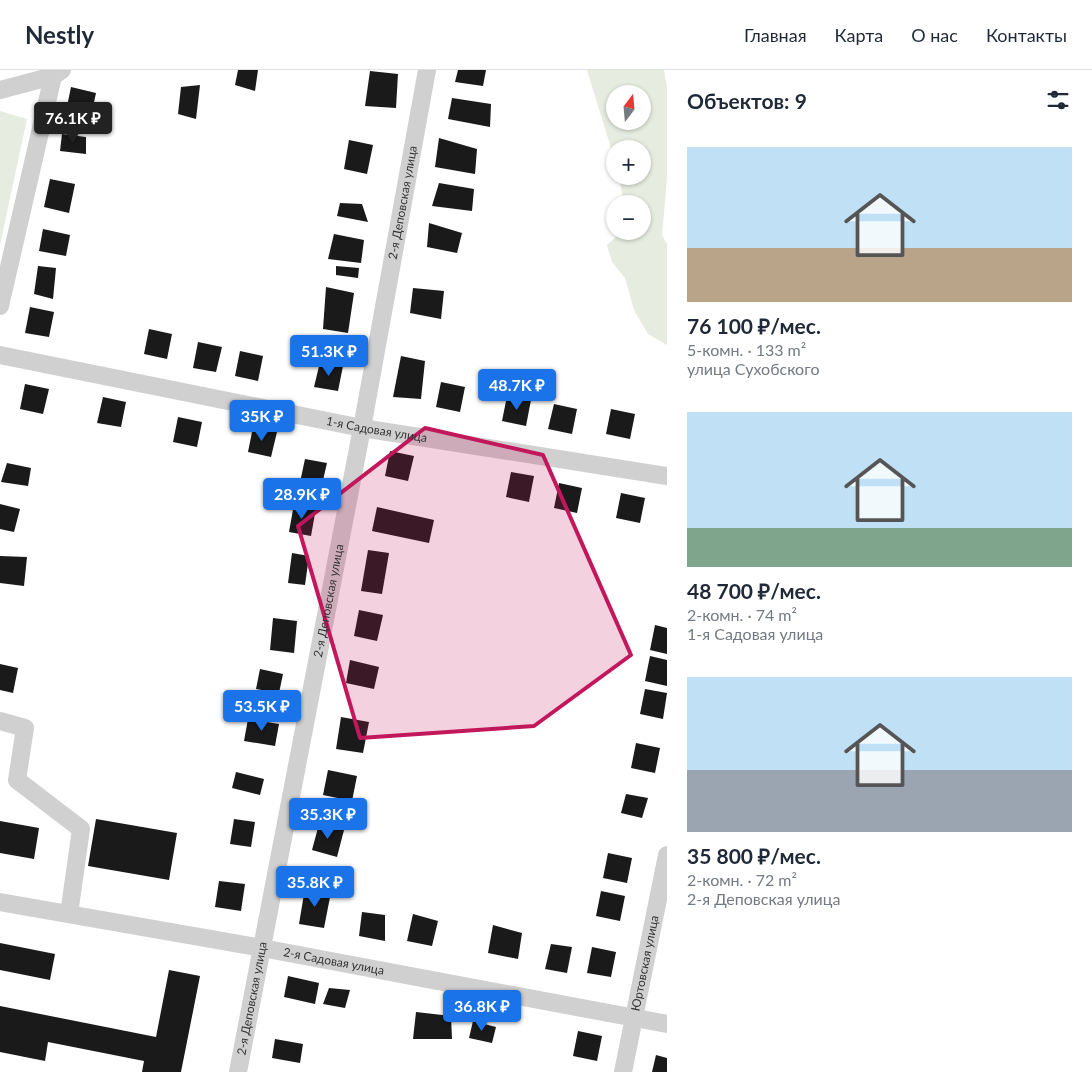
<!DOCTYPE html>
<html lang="ru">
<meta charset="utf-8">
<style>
:root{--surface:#fff;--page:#f2f2f3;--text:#1f2937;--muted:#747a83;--line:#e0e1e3;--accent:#1a73e8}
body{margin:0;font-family:Lato,sans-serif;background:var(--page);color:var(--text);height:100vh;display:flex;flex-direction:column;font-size:19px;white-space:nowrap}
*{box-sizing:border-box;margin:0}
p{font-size:16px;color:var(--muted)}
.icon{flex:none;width:28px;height:28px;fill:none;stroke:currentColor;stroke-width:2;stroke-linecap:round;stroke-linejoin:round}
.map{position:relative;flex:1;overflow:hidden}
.side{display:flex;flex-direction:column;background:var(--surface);width:425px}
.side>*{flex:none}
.needle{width:32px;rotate:16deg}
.buttons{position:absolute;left:606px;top:15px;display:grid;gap:10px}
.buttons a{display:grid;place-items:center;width:45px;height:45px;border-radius:50%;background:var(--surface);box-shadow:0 1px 4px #0004;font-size:25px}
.price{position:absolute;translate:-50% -42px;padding:0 11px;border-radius:5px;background:var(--accent);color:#fff;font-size:16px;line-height:32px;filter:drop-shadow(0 1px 2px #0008)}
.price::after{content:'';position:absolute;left:50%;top:30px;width:15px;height:11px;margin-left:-8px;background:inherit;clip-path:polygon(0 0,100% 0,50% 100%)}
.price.on{background:#222;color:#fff}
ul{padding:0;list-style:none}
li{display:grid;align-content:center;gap:10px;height:265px;padding:0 20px}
li span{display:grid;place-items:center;height:155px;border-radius:0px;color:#555}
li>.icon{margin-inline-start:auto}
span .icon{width:90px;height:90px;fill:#fffc;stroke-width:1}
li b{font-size:21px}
h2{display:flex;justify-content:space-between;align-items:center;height:60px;padding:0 20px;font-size:21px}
header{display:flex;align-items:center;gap:30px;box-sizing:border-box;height:70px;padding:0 25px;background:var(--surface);border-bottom:1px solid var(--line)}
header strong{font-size:24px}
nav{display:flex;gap:28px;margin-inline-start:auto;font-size:18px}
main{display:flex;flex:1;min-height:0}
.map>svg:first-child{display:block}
.green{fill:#e6ecdf;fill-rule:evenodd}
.building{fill:#1a1a1a}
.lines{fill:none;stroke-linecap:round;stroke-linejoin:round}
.minor{stroke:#d0d0d0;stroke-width:18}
.marked{fill:#c2185b;fill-opacity:0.2;stroke:#c2185b;stroke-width:4;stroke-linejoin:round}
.labels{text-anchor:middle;stroke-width:5;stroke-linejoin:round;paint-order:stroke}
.street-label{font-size:12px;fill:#333;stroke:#fff}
</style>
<header>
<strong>Nestly</strong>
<nav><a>Главная</a><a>Карта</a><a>О нас</a><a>Контакты</a></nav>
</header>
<main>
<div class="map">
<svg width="667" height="1002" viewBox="0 0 667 1002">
<rect width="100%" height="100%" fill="#fff"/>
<g class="green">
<path d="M587,0H664L667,17V109L662,165L667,174V275L648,264L634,240L625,208L612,192L607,175L623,161H642V134H624L619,106H642V79H615V91ZM615,24H642V51H615Z"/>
<polygon points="0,41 27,49 0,175"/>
</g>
<g class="building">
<polygon points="238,0 258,0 255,21 235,15"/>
<polygon points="458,0 486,0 483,16 455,12"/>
<polygon points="370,1 398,4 396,38 365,36"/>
<polygon points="200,15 196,49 178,44 181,17"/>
<polygon points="71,17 96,23 90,51 65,46"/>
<polygon points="452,28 491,34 490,57 448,49"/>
<polygon points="62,64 86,67 86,84 60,81"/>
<polygon points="439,68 477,79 475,104 435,97"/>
<polygon points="349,70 373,75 367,104 344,99"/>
<polygon points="50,109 75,114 69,143 44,137"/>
<polygon points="439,113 474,119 472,141 432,136"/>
<polygon points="340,133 362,134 368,152 337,146"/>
<polygon points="429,153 462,163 457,183 427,177"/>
<polygon points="43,159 70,165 66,186 39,181"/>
<polygon points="334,164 364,170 361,193 328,189"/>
<polygon points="38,196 56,198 53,229 34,224"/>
<polygon points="336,196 359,198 358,208 336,205"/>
<polygon points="326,217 354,223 348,263 323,259"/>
<polygon points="413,218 444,221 441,249 410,243"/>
<polygon points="30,237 54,242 49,267 25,263"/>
<polygon points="149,259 172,264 167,289 144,284"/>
<polygon points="198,272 222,277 216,302 193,298"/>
<polygon points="240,281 263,286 258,311 235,306"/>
<polygon points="401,286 425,291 421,329 393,327"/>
<polygon points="320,292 343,296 338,321 314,317"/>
<polygon points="441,312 465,317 460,342 436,337"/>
<polygon points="25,314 49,319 43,344 20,339"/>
<polygon points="507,326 531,330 526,356 502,351"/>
<polygon points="103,327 126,332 121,357 97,353"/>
<polygon points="554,334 577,339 572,364 548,359"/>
<polygon points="611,339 635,344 630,369 606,364"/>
<polygon points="178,347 202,352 197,377 173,372"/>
<polygon points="253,357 277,362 271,387 248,382"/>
<polygon points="390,381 414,386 408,411 385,406"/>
<polygon points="305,389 327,393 320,423 299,417"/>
<polygon points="7,393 31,398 28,416 1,412"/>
<polygon points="511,402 534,406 529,432 506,427"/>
<polygon points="559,413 582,418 577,443 554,438"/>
<polygon points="621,423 645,428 640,453 616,448"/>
<polygon points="0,434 20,439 14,462 0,459"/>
<polygon points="294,434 316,438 311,466 289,462"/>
<polygon points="377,437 434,450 429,473 372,461"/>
<polygon points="368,480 389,483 382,524 361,521"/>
<polygon points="292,483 309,486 305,515 288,513"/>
<polygon points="0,486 27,487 24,516 0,513"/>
<polygon points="359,540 383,545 377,571 354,566"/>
<polygon points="273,548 297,551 294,583 270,580"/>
<polygon points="655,555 667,558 667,584 650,580"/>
<polygon points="650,586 667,590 667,616 645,611"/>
<polygon points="350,590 379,597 374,619 346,613"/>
<polygon points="0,594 18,598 13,623 0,620"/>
<polygon points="260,599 283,604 279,623 256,619"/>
<polygon points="645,619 667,623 663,649 640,644"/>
<polygon points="341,647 369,652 363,683 336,679"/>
<polygon points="248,649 279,654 275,676 244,671"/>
<polygon points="636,673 660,678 655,703 631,698"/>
<polygon points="328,700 357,706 352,731 323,725"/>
<polygon points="236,702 264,709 260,725 232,718"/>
<polygon points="626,724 648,728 642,748 621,743"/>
<polygon points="96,749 177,763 169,810 88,796"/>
<polygon points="234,749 255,752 251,777 230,774"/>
<polygon points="0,751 39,758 34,789 0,783"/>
<polygon points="319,754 344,760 337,787 312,780"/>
<polygon points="608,783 632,788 627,813 603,808"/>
<polygon points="219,811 245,814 241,841 215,837"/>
<polygon points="305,818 331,822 324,858 299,854"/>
<polygon points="601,821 625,826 620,851 596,846"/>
<polygon points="362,842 385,845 385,871 359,866"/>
<polygon points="413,844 438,851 432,876 407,871"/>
<polygon points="493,855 522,863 518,889 488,883"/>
<polygon points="0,873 55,884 50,910 0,900"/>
<polygon points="551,874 572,877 567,903 545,899"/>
<polygon points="592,877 616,882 611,907 587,903"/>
<polygon points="169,900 200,906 181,1002 142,1002 144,991 48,972 45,991 0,982 0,936 156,967"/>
<polygon points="288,906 319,913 315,934 284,927"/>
<polygon points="329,918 350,920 345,938 323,934"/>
<polygon points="416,942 451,946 452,969 413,969"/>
<polygon points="473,951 496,957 492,973 469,968"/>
<polygon points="578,961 602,966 597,991 573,986"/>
<polygon points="275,969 303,974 300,993 272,988"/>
<polygon points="656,985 667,988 667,1002 652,1002"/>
</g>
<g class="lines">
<g class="minor">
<polyline points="0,20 53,6"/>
<polyline points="0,236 53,6 62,0"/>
<path id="s1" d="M0,285L362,358L667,406"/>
<polyline points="0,651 25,658 17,710 81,759 69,844"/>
<path id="s2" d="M0,832L262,878L667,954"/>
<path id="s3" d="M238,1002L362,358L427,0"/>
<path id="s4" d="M623,1002L667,785"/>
</g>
</g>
<path class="marked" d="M425,358L543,385L631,585L534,656L360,668L298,456Z"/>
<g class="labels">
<g class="street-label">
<text dy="4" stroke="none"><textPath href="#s3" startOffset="885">2-я Деповская улица</textPath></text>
<text dy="4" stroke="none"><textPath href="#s1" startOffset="384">1-я Садовая улица</textPath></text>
<text dy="4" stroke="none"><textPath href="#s3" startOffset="480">2-я Деповская улица</textPath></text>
<text dy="4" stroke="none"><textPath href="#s2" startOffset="339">2-я Садовая улица</textPath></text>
<text dy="4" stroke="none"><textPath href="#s4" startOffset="111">Юртовская улица</textPath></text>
<text dy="4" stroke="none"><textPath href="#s3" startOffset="75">2-я Деповская улица</textPath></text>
</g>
</g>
</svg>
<div class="buttons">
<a><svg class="needle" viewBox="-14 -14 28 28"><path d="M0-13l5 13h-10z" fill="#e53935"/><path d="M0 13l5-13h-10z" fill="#747a83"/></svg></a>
<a>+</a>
<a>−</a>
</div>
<b class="price on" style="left:73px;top:74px">76.1K ₽</b>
<b class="price" style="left:329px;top:307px">51.3K ₽</b>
<b class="price" style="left:517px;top:341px">48.7K ₽</b>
<b class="price" style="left:262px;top:372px">35K ₽</b>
<b class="price" style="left:302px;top:450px">28.9K ₽</b>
<b class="price" style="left:262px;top:662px">53.5K ₽</b>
<b class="price" style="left:328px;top:770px">35.3K ₽</b>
<b class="price" style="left:315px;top:838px">35.8K ₽</b>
<b class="price" style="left:482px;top:962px">36.8K ₽</b>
</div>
<section class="side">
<h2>Объектов: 9<svg class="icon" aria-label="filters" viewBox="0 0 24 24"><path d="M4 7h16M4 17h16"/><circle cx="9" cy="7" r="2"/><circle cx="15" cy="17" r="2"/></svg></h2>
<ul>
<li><span style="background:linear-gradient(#bfe0f5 65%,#b9a48a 0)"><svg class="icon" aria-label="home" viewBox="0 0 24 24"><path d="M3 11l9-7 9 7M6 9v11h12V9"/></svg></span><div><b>76 100 ₽/мес.</b><p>5-комн. · 133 m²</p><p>улица Сухобского</p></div></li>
<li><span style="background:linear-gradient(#bfe0f5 75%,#7fa58c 0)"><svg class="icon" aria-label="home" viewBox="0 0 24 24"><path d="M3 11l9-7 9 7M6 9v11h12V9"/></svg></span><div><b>48 700 ₽/мес.</b><p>2-комн. · 74 m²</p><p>1-я Садовая улица</p></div></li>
<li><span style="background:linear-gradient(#bfe0f5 60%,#9aa5b1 0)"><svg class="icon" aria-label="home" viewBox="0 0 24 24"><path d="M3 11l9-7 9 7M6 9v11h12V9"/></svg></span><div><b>35 800 ₽/мес.</b><p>2-комн. · 72 m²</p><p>2-я Деповская улица</p></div></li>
</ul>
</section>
</main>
